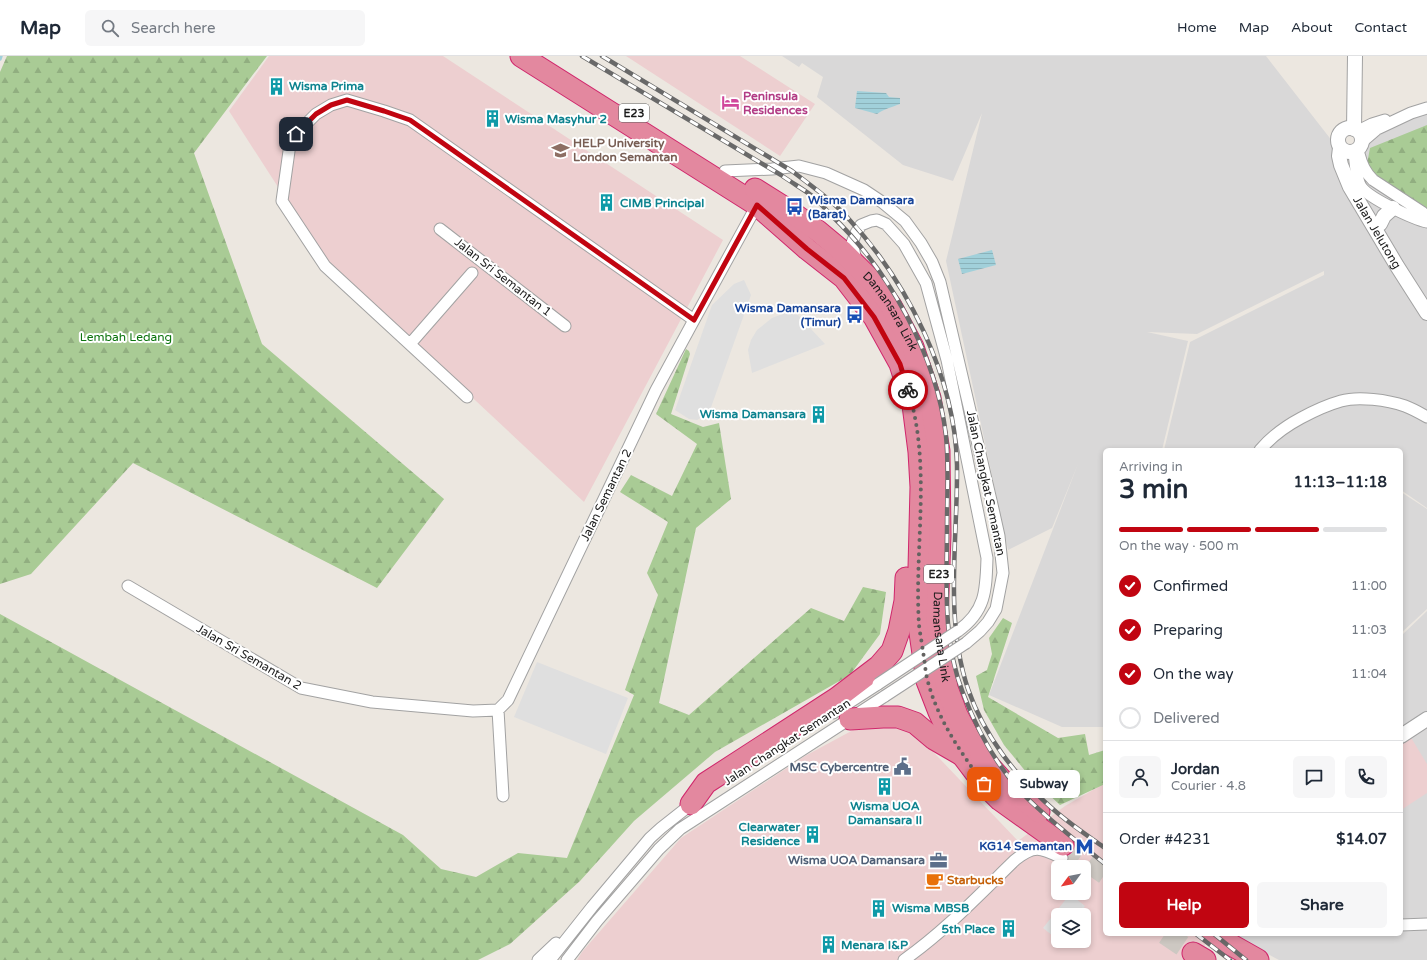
<!DOCTYPE html>
<meta charset="utf-8">
<style>
:root{--surface:#fff;--page:#f6f6f7;--text:#1f2937;--muted:#747a83;--line:#e0e1e3;--accent:#c10511}
body{margin:0;font-family:"Varela Round",sans-serif;background:var(--page);color:var(--text);height:100vh;display:flex;flex-direction:column;font-size:15px;white-space:nowrap}
*{box-sizing:border-box;margin:0}
p{font-size:13px;color:var(--muted)}
.icon{flex:none;width:22px;height:22px;fill:none;stroke:currentColor;stroke-width:2;stroke-linecap:round;stroke-linejoin:round}
.map{position:relative;flex:1;overflow:hidden}
.details{position:absolute;left:1103px;top:392px;width:300px;height:488px;display:flex;flex-direction:column;background:var(--surface);border-radius:6px;box-shadow:0 2px 6px #0003}
.details>*{flex:none}
.needle{width:26px;rotate:238deg}
.tools{position:absolute;left:1051px;top:804px;display:grid;gap:8px}
.tools a{display:grid;place-items:center;width:40px;height:40px;border-radius:6px;background:var(--surface);box-shadow:0 2px 6px #0003;font-size:20px}
.pin{position:absolute;display:grid;place-items:center;width:34px;height:34px;color:#fff;margin:-17px;border-radius:8px;box-shadow:0 2px 6px #0006}
.courier{position:absolute;display:grid;place-items:center;width:40px;height:40px;margin:-20px;border:3px solid #c10511;border-radius:50%;background:#fff;color:#222;box-shadow:0 1px 5px #0007}
.bubble{position:absolute;height:28px;border-radius:6px;background:var(--surface);box-shadow:0 2px 6px #0003;font-size:13px;font-weight:700;line-height:28px;text-align:center}
.headline em{font-style:normal;font-weight:700}
.headline div{display:flex;flex-direction:column-reverse}
.headline{display:flex;align-items:center;justify-content:space-between;height:68px;padding:0 16px}
h1{font-size:26px;font-weight:700;line-height:30px}
.bar{display:grid;grid-template-columns:repeat(4,1fr);gap:6px 4px;align-content:center;height:48px;padding:0 16px}
.bar i{height:5px;border-radius:3px;background:var(--line)}
.bar .on{background:var(--accent)}
.bar p{grid-column:span 4}
.line{display:flex;align-items:center;gap:10px;padding:0 16px;border-top:1px solid var(--line)}
.line div{flex:1}
.round{display:grid;place-items:center;flex:none;width:42px;height:42px;border-radius:6px;background:var(--page)}
ol{padding:0 16px;list-style:none}
li{display:flex;align-items:center;gap:12px;height:44px}
li p{margin-inline-start:auto}
li .icon{padding:4px;border-radius:50%;background:var(--accent);color:#fff;stroke-width:4}
li:last-child{color:var(--muted)}
li i{width:22px;height:22px;border:2px solid var(--line);border-radius:50%}
.primary-button{display:flex;gap:8px;margin-top:auto;padding:8px 16px}
.primary-button a{flex:1;height:46px;border-radius:6px;background:var(--accent);color:#fff;font-size:16px;font-weight:700;line-height:46px;text-align:center}
.primary-button a+a{background:var(--page);color:var(--text)}
header{display:flex;align-items:center;gap:24px;box-sizing:border-box;height:56px;padding:0 20px;background:var(--surface);border-bottom:1px solid var(--line)}
header strong{font-size:19px}
nav{display:flex;gap:22px;margin-inline-start:auto;font-size:14px}
.search{width:280px;height:36px;background:var(--page);display:flex;align-items:center;gap:10px;box-sizing:border-box;padding:0 14px;border-radius:6px;color:var(--muted);font-size:15px}
.map>svg:first-child{display:block}
</style>
<header>
<strong>Map</strong>
<div class="search"><svg class="icon" aria-label="search" viewBox="0 0 24 24"><circle cx="10" cy="10" r="6"/><path d="M15 15l6 6"/></svg>Search here</div>
<nav><a>Home</a><a>Map</a><a>About</a><a>Contact</a></nav>
</header>
<div class="map">
<svg width="1427" height="904" viewBox="0 0 1427 904">
<defs>
<pattern id="forest-firs" width="22" height="20" patternUnits="userSpaceOnUse"><rect width="22" height="20" fill="#a9cb95"/><path d="M5 1l3.5 6h-7zM16 11l3.5 6h-7z" fill="#91ae80"/></pattern>
<pattern id="water-rules" width="6" height="5" patternUnits="userSpaceOnUse"><rect width="6" height="5" fill="#a1d0da"/><path d="M0 2.5h6" fill="none" stroke="#8ab2ba"/></pattern>
</defs>
<rect width="100%" height="100%" fill="#ece7e0"/>
<path fill="#d9d8d8" d="M782 0H1266L1336 90 1335 104 1364 123 1363 91 1394 69 1427 53V452L1401 434V394H1164L1190 286 1324 219V215L1197 278 1147 276 1188 285 1162 394H1105V671H1062L989 639 1078 408 1052 472 1008 494 946 205 982 57 953 125 903 109 817 41 823 21 802 7 799 11Z
M1401 436 1427 453V553L1401 577Z
M1427 555V904H1279L1230 878H1401V580Z"/>
<path fill="#edcfd0" fill-rule="evenodd" d="M269 0H443L723 184 584 446 325 204 229 55Z
M626 0H740L815 48 780 100Z
M1401 665 1427 708V737L1401 754Z
M876 666 896 667 921 683 1018 785 1065 750 1105 727V878H1211L1197 904H577L582 896 681 782 805 700 855 673ZM1058 811H1084V837H1058ZM1058 859H1084V885H1058Z"/>
<path fill="url(#forest-firs)" d="M7 0H267L194 97 262 288 444 443 377 532 133 407 31 518 0 528V16Z
M1427 69V155L1376 120 1367 108 1370 92Z
M686 293 689 295 690 298 671 358 703 371 719 367 731 443 696 472 659 647 689 659 811 552 844 565 863 531 886 536 880 578 850 619 715 696 634 765 580 825 510 888 478 904H0V558L403 779 441 813 476 821 518 797 567 802 634 639 625 634 658 539 647 517 668 466 620 436 631 419 672 440 697 388 656 358Z
M1003 562 1012 567 988 641 1058 682 1085 678 1089 699 1105 694V728L1060 749 1031 722 1004 689 984 654 976 620 987 614 992 598 989 582Z"/>
<path fill="#dfdfdf" d="M744 224 751 239 709 357 697 364 689 363 675 354 712 249 734 228Z
M785 257 798 259 825 288 752 317 748 294 751 284 757 274 772 262Z
M537 606 628 642 606 698 514 661Z
M1070 838 1085 850 1079 859H1058V884L1043 872Z"/>
<path fill="url(#water-rules)" d="M857 35 886 37 889 41 900 42V48C892 51 884 53 877 58L855 52Z
M992 194 996 209 962 218 958 203Z"/>
<g fill="none" stroke-linecap="round" stroke-linejoin="round">
<path stroke="#a1d0da" stroke-width="3.5" d="M0 3 1 0"/>
<path stroke="#cdc8c2" stroke-width="21" stroke-dasharray="21 10" stroke-linecap="butt" d="M1063 789 1105 818
M1165 878 1193 897"/>
<defs>
<path id="minor" d="M1358 75 1372 68 1385 64
M1363 85 1377 73 1411 57 1427 52
M1354 96C1355 105 1356 125 1362 132 1371 143 1413 163 1427 166
M1359 98C1362 109 1365 116 1373 124L1422 156 1427 161
M725 115 772 113 799 110 826 117 864 134 882 146 905 165 921 187 932 206 940 226 993 453 999 480 1003 517 996 553 988 566 980 575 966 587
M440 173 565 270
M856 204 852 187 856 177 861 169 871 165 877 164 886 168 904 188 926 227 947 304 987 502C986 534 986 555 958 575
M410 288 472 217
M467 341 325 210 282 145 290 88 296 78 316 58 331 49 347 44 384 55 410 64 694 264
M1260 394C1271 381 1286 370 1301 362 1314 355 1327 349 1341 345 1358 340 1388 344 1405 350 1413 353 1420 357 1427 361
M128 530 301 632 372 646 473 655 498 654
M833 657 878 628
M503 740 498 654 508 644 656 334 694 264 757 149
M1401 869 1427 868
M538 904 556 887
M550 904 592 851 650 782 661 772 694 746
M567 904 597 865 659 793 680 773 885 640
M904 904C945 875 979 839 1015 804 1035 788 1041 792 1062 802"/>
<g id="tertiary">
<circle cx="1350" cy="84" r="12"/>
<path d="M1354 73 1355 0"/>
<path id="s1" d="M1340 92 1339 100 1341 109 1350 131 1397 210 1427 257"/>
<path d="M1380 168 1384 160 1393 152"/>
<path d="M1401 680 1427 663"/>
</g>
<g id="motorway">
<path d="M521 0 757 149 807 193 844 222 874 261 900 308 913 349 919 396 921 431 919 512V570L927 625 939 656 949 678 962 699 984 728 1000 744 1063 789"/>
<path id="s2" d="M755 133 790 155 818 175 842 195 873 226 891 250 913 291 930 342 939 395 940 479 937 566 947 632 957 659 967 678 985 705 1009 732 1039 756"/>
<path d="M850 663 883 661H898L915 667 934 683 960 698"/>
<path d="M691 748 706 727 837 642 879 610 892 595 899 575 905 545 906 522"/>
<path d="M1212 878 1258 904"/>
<path d="M1193 897 1205 904"/>
</g>
</defs>
<use href="#minor" stroke="#a2a2a2" stroke-width="13"/>
<use href="#tertiary" stroke="#a2a2a2" stroke-width="16"/>
<use href="#motorway" stroke="#d0276c" stroke-width="23"/>
<use href="#minor" stroke="#fff" stroke-width="11"/>
<use href="#tertiary" stroke="#fff" stroke-width="14"/>
<use href="#motorway" stroke="#e3889f" stroke-width="21"/>
<defs>
<path id="rail" d="M582 0 781 119C791 126 801 132 811 139 818 145 825 152 831 159 889 214 937 300 946 380 949 410 947 440 947 469 947 525 942 584 963 637 977 674 997 711 1025 740 1050 765 1078 786 1105 808
M602 0 792 115C810 129 831 143 847 161 907 225 955 320 957 409 958 482 944 562 968 633 984 680 1017 722 1054 754 1070 768 1088 780 1105 792
M1196 878 1230 904
M1214 878 1246 904"/>
</defs>
<use href="#rail" stroke="#696969" stroke-width="4.5"/>
<use href="#rail" stroke="#fff" stroke-width="3" stroke-dasharray="9" stroke-linecap="butt"/>
<defs>
<path id="minor-bridge" d="M878 628 958 575
M885 640 966 587"/>
</defs>
<use href="#minor-bridge" stroke="#a2a2a2" stroke-width="13" stroke-linecap="butt"/>
<use href="#minor-bridge" stroke="#fff" stroke-width="11"/>
</g>
<g fill="none" stroke-linecap="round" stroke-linejoin="round">
<path stroke="#646260" stroke-width="4" stroke-dasharray="0 7.2" d="M908 334C932 409 914 491 919 569 920 578 922 587 923 596 925 605 925 616 928 626 938 664 961 697 984 728"/>
<path stroke="#c10511" stroke-width="5" d="M296 78 316 58 331 49 347 44 384 55 410 64 694 264 757 149 807 193 844 222 874 261 900 308 908 334"/>
</g>
<defs>
<symbol id="building-bare" viewBox="-9 -9 18 18"><path d="M-4-6H4V6H1V3H-1V6H-4ZM-2.5-4.3h1.7v1.8h-1.7ZM.8-4.3h1.7v1.8H.8ZM-2.5-1h1.7V.8h-1.7ZM.8-1h1.7V.8H.8Z" fill="#0f9aa8" stroke="#fff" stroke-width="2.5" paint-order="stroke"/></symbol>
<symbol id="hotel-bare" viewBox="-9 -9 18 18"><path d="M-6-4.5h1.5V1H6V5H4.5V3h-9V5H-6ZM-4 0a1.8 1.8 0 1 1 3.6 0ZM.5 0V-2.5h3Q6-2.5 6 0Z" fill="#d1479c" stroke="#fff" stroke-width="2.5" paint-order="stroke"/></symbol>
<symbol id="university-bare" viewBox="-9 -9 18 18"><path d="M0-5L7-2L0 1L-7-2ZM-4 1L0 2.5L4 1V4Q0 6-4 4Z" fill="#8d6e63" stroke="#fff" stroke-width="2.5" paint-order="stroke"/></symbol>
<symbol id="bus-bare" viewBox="-9 -9 18 18"><path d="M-5-6H5V4H4V6H2V4H-2V6H-4V4H-5ZM-3.5-4V0h7V-4ZM-3.5 1.2v1.5H-2V1.2ZM2 1.2v1.5H3.5V1.2Z" fill="#1a4fb4" stroke="#fff" stroke-width="2.5" paint-order="stroke"/></symbol>
<symbol id="civic-bare" viewBox="-9 -9 18 18"><path d="M-.6-6.5H3V-4.5H.6V-3L4-1V1h2V6H-6V1h2V-1L-.6-3ZM-1.2 2.5V6h2.4V2.5Z" fill="#5c6f8a" stroke="#fff" stroke-width="2.5" paint-order="stroke"/></symbol>
<symbol id="metro-bare" viewBox="-9 -9 18 18"><path d="M-5.5 5V-5H-3L0 0L3-5H5.5V5H3V-.5L0 4L-3-.5V5Z" fill="#1a4fb4" stroke="#fff" stroke-width="2.5" paint-order="stroke"/></symbol>
<symbol id="office-bare" viewBox="-9 -9 18 18"><path d="M-6-3h4V-5.5h4V-3h4V5H-6ZM-1-4.5V-3h2v-1.5ZM-6 0V1H6V0Z" fill="#5c6f8a" stroke="#fff" stroke-width="2.5" paint-order="stroke"/></symbol>
<symbol id="cafe-bare" viewBox="-9 -9 18 18"><path d="M-5.5-4.5H6V0H3Q3 3.5 0 3.5H-2.5Q-5.5 3.5-5.5 0ZM3-3.2v2h1.7v-2ZM-6 4.5H4V6H-6Z" fill="#e8710a" stroke="#fff" stroke-width="2.5" paint-order="stroke"/></symbol>
</defs>
<g fill-rule="evenodd">
<use href="#building-bare" x="264" y="18" width="25" height="25"/>
<use href="#hotel-bare" x="718" y="34" width="25" height="25"/>
<use href="#building-bare" x="480" y="50" width="25" height="25"/>
<use href="#university-bare" x="548" y="82" width="25" height="25"/>
<use href="#building-bare" x="594" y="134" width="25" height="25"/>
<use href="#bus-bare" x="782" y="138" width="25" height="25"/>
<use href="#bus-bare" x="842" y="246" width="25" height="25"/>
<use href="#building-bare" x="806" y="346" width="25" height="25"/>
<use href="#civic-bare" x="890" y="698" width="25" height="25"/>
<use href="#building-bare" x="872" y="718" width="25" height="25"/>
<use href="#building-bare" x="800" y="766" width="25" height="25"/>
<use href="#metro-bare" x="1072" y="778" width="25" height="25"/>
<use href="#office-bare" x="926" y="792" width="25" height="25"/>
<use href="#cafe-bare" x="922" y="812" width="25" height="25"/>
<use href="#building-bare" x="866" y="840" width="25" height="25"/>
<use href="#building-bare" x="996" y="860" width="25" height="25"/>
<use href="#building-bare" x="816" y="876" width="25" height="25"/>
</g>
<g text-anchor="middle" dominant-baseline="central" stroke-width="4" stroke-linejoin="round" paint-order="stroke">
<g fill="#fff" stroke="#5f5f5f" stroke-width="1">
<rect x="619" y="48" width="30" height="18" rx="3"/>
<rect x="924" y="509" width="30" height="18" rx="3"/>
</g>
<g font-size="11" font-weight="bold" fill="#1b1b1b">
<text x="634" y="57">E23</text>
<text x="939" y="518">E23</text>
</g>
<g font-size="12" font-weight="bold" fill="#0d838f" stroke="#fff" text-anchor="start">
<text x="289" y="30">Wisma Prima</text>
<text x="505" y="63">Wisma Masyhur 2</text>
<text x="620" y="147">CIMB Principal</text>
<text x="806" y="358" text-anchor="end">Wisma Damansara</text>
<text x="885" y="750" text-anchor="middle">Wisma UOA<tspan x="885" dy="14">Damansara II</tspan></text>
<text x="800" y="771" text-anchor="end">Clearwater<tspan x="800" dy="14">Residence</tspan></text>
<text x="892" y="852">Wisma MBSB</text>
<text x="995" y="873" text-anchor="end">5th Place</text>
<text x="841" y="889">Menara I&amp;P</text>
</g>
<g font-size="12" font-weight="bold" fill="#b23c85" stroke="#fff" text-anchor="start">
<text x="743" y="40">Peninsula<tspan x="743" dy="14">Residences</tspan></text>
</g>
<g font-size="12" font-weight="bold" fill="#785e54" stroke="#fff" text-anchor="start">
<text x="573" y="87">HELP University<tspan x="573" dy="14">London Semantan</tspan></text>
</g>
<g font-size="12" font-weight="bold" fill="#164399" stroke="#fff" text-anchor="end">
<text x="808" y="144" text-anchor="start">Wisma Damansara<tspan x="808" dy="14">(Barat)</tspan></text>
<text x="841" y="252">Wisma Damansara<tspan x="841" dy="14">(Timur)</tspan></text>
<text x="1072" y="790">KG14 Semantan</text>
</g>
<g font-size="12" fill="#1b1b1b" stroke="#fff">
<text stroke="none"><textPath href="#s1" startOffset="94">Jalan Jelutong</textPath></text>
<text transform="translate(503 221) rotate(38)">Jalan Sri Semantan 1</text>
<text stroke="none"><textPath href="#s2" startOffset="185">Damansara Link</textPath></text>
<text transform="translate(986 427) rotate(78)">Jalan Changkat Semantan</text>
<text transform="translate(606 439) rotate(-64)">Jalan Semantan 2</text>
<text stroke="none"><textPath href="#s2" startOffset="521">Damansara Link</textPath></text>
<text transform="translate(249 601) rotate(30)">Jalan Sri Semantan 2</text>
<text transform="translate(787 686) rotate(-33)">Jalan Changkat Semantan</text>
</g>
<g font-size="12" fill="#0d740f" stroke="#fff">
<text x="126" y="281">Lembah Ledang</text>
</g>
<g font-size="12" font-weight="bold" fill="#4e5e75" stroke="#fff" text-anchor="end">
<text x="889" y="711">MSC Cybercentre</text>
<text x="925" y="804">Wisma UOA Damansara</text>
</g>
<g font-size="12" font-weight="bold" fill="#c56008" stroke="#fff" text-anchor="start">
<text x="947" y="824">Starbucks</text>
</g>
</g>
</svg>
<div class="tools">
<a><svg class="needle" viewBox="-14 -14 28 28"><path d="M0-13l5 13h-10z" fill="#e53935"/><path d="M0 13l5-13h-10z" fill="#747a83"/></svg></a>
<a><svg class="icon" aria-label="layers" viewBox="0 0 24 24"><path d="M12 4l9 5-9 5-9-5zM3 14l9 5 9-5"/></svg></a>
</div>
<div class="pin" style="left:984px;top:728px;background:#ea580c"><svg class="icon" aria-label="bag" viewBox="0 0 24 24"><path d="M5 8h14l-1 12H6zM9 8a3 3 0 0 1 6 0"/></svg></div>
<div class="pin" style="left:296px;top:78px;background:#1f2937"><svg class="icon" aria-label="home" viewBox="0 0 24 24"><path d="M3 11l9-7 9 7M6 9v11h12V9"/></svg></div>
<div class="courier" style="left:908px;top:334px"><svg class="icon" aria-label="bike" viewBox="0 0 24 24"><circle cx="6" cy="16" r="4"/><circle cx="18" cy="16" r="4"/><path d="M6 16l4-8h5l3 8M10 8l3 8H6M13 5h3"/></svg></div>
<div class="bubble" style="left:1008px;top:714px;width:72px">Subway</div>
<section class="details">
<div class="headline"><div><h1>3 min</h1><p>Arriving in</p></div><em>11:13–11:18</em></div>
<div class="bar"><i class="on"></i><i class="on"></i><i class="on"></i><i></i><p>On the way · 500 m</p></div>
<ol>
<li><svg class="icon" aria-label="check" viewBox="0 0 24 24"><path d="M5 12l5 5 9-10"/></svg>Confirmed<p>11:00</p></li>
<li><svg class="icon" aria-label="check" viewBox="0 0 24 24"><path d="M5 12l5 5 9-10"/></svg>Preparing<p>11:03</p></li>
<li><svg class="icon" aria-label="check" viewBox="0 0 24 24"><path d="M5 12l5 5 9-10"/></svg>On the way<p>11:04</p></li>
<li><i></i>Delivered</li>
</ol>
<div class="line" style="height:72px"><a class="round"><svg class="icon" aria-label="person" viewBox="0 0 24 24"><circle cx="12" cy="8" r="4"/><path d="M4 21q1-7 8-7t8 7"/></svg></a><div><b>Jordan</b><p>Courier · 4.8</p></div><a class="round"><svg class="icon" aria-label="chat" viewBox="0 0 24 24"><path d="M4 5h16v11H9l-5 4z"/></svg></a><a class="round"><svg class="icon" aria-label="phone" viewBox="0 0 24 24"><path d="M5 4h4l2 5-3 2q2 4 5 5l2-3 5 2v4C11 20 4 13 5 4z"/></svg></a></div>
<div class="line" style="height:52px"><div>Order #4231</div><b>$14.07</b></div>
<div class="primary-button"><a>Help</a><a>Share</a></div>
</section>
</div>
